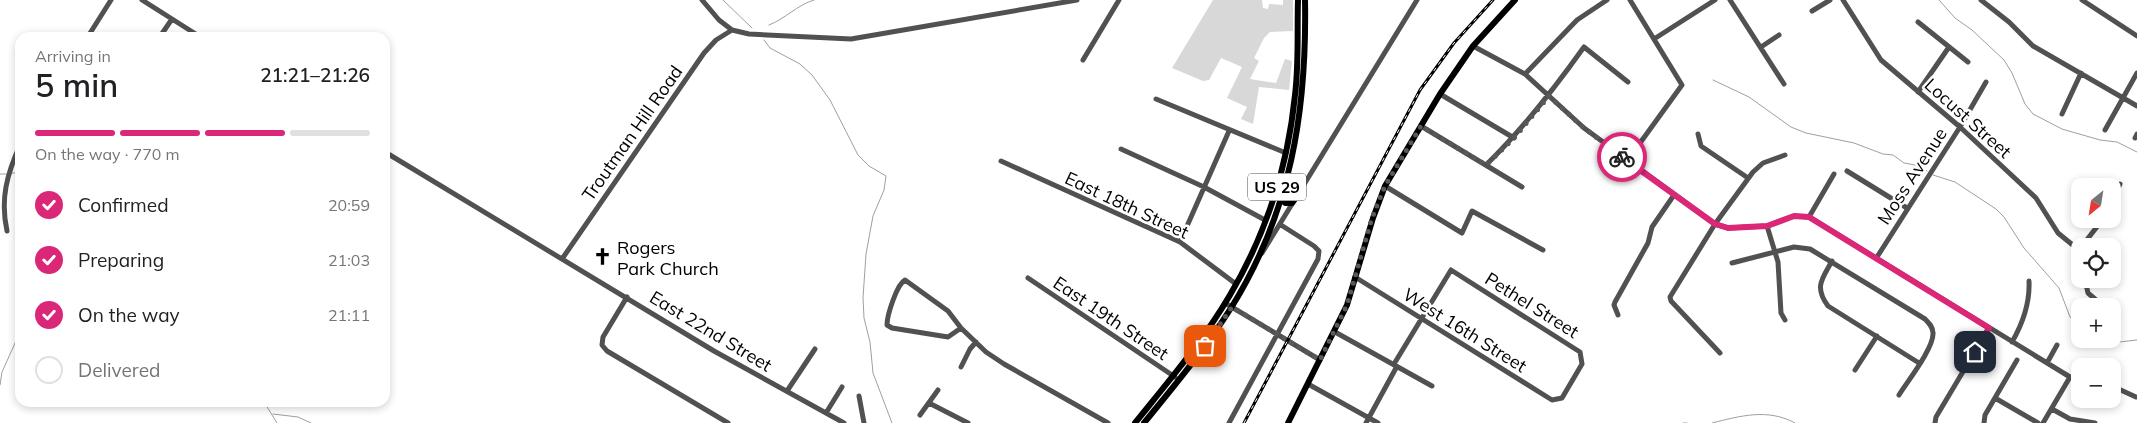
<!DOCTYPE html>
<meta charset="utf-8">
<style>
:root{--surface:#fff;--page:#f6f6f6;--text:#202124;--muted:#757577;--line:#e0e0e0;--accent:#db2777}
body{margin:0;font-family:Mulish,sans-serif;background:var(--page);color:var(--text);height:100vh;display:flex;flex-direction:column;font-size:19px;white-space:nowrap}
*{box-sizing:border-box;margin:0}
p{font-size:16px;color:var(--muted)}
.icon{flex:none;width:28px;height:28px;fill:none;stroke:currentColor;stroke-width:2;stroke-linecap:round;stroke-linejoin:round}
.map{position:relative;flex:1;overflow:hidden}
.sheet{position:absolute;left:15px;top:32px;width:375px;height:375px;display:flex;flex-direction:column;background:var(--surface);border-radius:15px;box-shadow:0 2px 8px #0003}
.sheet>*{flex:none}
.needle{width:32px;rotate:210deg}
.buttons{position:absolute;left:2071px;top:178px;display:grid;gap:10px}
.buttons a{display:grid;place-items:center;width:50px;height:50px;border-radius:10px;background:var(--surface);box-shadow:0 2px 8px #0003;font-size:25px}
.pin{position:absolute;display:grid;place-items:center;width:42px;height:42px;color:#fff;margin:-21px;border-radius:10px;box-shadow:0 2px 8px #0006}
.courier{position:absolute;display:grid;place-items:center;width:50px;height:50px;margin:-25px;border:4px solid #db2777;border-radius:50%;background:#fff;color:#222;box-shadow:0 1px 6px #0007}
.headline em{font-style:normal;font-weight:600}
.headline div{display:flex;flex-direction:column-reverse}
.headline{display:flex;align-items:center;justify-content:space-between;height:85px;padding:0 20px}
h1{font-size:32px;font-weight:600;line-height:38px}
.bar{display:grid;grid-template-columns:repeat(4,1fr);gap:8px 5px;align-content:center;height:60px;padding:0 20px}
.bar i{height:6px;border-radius:4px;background:var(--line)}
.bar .selected{background:var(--accent)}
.bar p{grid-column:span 4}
ol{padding:0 20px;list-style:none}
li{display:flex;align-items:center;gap:15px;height:55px}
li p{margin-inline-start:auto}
li .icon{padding:5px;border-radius:50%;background:var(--accent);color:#fff;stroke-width:4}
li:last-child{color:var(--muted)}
li i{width:28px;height:28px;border:2px solid var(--line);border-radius:50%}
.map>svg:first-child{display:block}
</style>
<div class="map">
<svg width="2137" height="423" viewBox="0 0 2137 423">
<rect width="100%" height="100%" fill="#fff"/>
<path fill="#d8d8d8" d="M1213 0H1262L1263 8 1268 9 1269 4 1283 5V0H1293V31L1270 32 1264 38 1254 58 1259 61 1250 79 1276 83 1285 59 1292 61 1289 90 1259 87 1253 124 1241 119 1247 107 1227 98 1242 67 1221 58 1209 80 1203 81 1172 68Z"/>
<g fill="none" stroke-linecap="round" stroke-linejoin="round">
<path stroke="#9f9f9f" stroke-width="1" d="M723 0 752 28
M1939 0 1955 18 1972 30 2004 60 2012 73 2025 104 2033 114 2062 129 2100 140 2117 142 2137 152
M769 25C785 19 797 5 814 0
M764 40 770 48 800 64 812 75 830 100 858 155 869 166 886 176 884 190 873 216 866 254 863 298 864 318 870 342 873 373 892 423
M1713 80 1749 97 1791 127 1806 133 1854 143 1883 154 1893 155 1904 163 1915 165 1927 171
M11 173H20
M0 174H7
M1933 175 1955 182 1996 209 2004 217 2024 248 2059 288 2070 317 2080 327
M2096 339 2119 342 2137 340
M0 385 2 372 20 332
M264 402 277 423
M273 414 298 417 311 423
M1683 423H1687
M1712 423C1740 416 1768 408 1795 423"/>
<path stroke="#515151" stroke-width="5" d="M142 0 202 38
M702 0 719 20 732 30 749 34 851 39 1077 0
M1730 0 1784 84
M1843 0 1881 60 1960 127 2036 198 2058 233 2080 251
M1981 0 2009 22 2033 46 2137 106
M2082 0 2137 36
M1812 11 1830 0
M1918 22 1968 62
M87 38 111 0
M159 38 172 19
M1654 39 1715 0
M1473 46 1525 74 1584 128 1715 224 1728 228 1767 226 1794 216 1809 217 2070 377 2080 378
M1761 47 1779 35
M1083 60 1119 0
M1525 74 1577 20 1607 0
M1918 92 1949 47
M1440 94 1514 138
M1156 99 1286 153
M2062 114 2081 73
M1421 126 1522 187
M2105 130 2137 73
M1698 134 1701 146 1748 178
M2135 138 2137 134
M1121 149 1204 187 1265 220
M385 152 714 351 844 423
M1001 161 1180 242 1236 284
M1627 161 1682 85 1630 0
M1486 165C1523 129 1554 89 1584 47L1628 82
M1847 171 1907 208
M1385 186 1462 233 1472 211 1543 250
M2112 202 2120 184
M1809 217 1834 174
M1767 226 1778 262 1781 313 1785 320
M7 231C0 199 7 174 20 145
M1180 242 1229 131
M2082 246 2103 219
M1262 253 1417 0
M1877 257 1960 127 1986 82
M562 259 704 53 716 40 732 30
M1832 261C1822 279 1814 287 1828 306L1919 363
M1732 263 1794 247 1810 249 1925 319C1929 323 1933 327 1933 333 1934 348 1907 382 1899 395
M1355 277 1552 400 1562 398 1582 364 1580 352 1451 270 1394 364 1396 368 1366 423
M1028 278 1175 377
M2090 279 2086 284 2088 293 2103 306
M905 280 948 311 961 328 948 337 892 328 887 325C887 315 897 284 905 280Z
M627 297 603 337 602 345 607 351 728 423
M1225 303 1320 360
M2112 314 2114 316
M1618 315 1614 305 1615 302 1648 243 1652 227 1674 195
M961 328 986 352 1004 364 1108 423
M1335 332 1432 386
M2012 342C2023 323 2030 303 2029 281
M1720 353 1671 301 1670 297 1715 224 1753 172 1763 163 1785 155
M2047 363 2057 345
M961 367 970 349 976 342
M1855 370 1877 336
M1308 384 1378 423
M2112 386 2136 397
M787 391 815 349
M859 396 864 423
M1995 398 2038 423
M929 403 968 423
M2052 409 2070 419 2095 423
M826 413 842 387
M920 415 938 390
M1229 423 1318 259 1319 251 1314 246 1281 225
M1935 423 1936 417 1989 328
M1984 423 1985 415 2017 360
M2043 423 2070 377"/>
<path stroke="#000" stroke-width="6" d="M1281 198 1285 203H1292L1295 199
M1135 423C1168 382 1203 341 1230 295 1266 234 1288 165 1295 95 1299 63 1297 32 1298 0
M1144 423C1174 386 1205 349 1231 308 1291 212 1307 111 1305 0
M1288 423 1347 305 1373 218 1385 186 1440 94 1473 46 1515 0"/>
<defs>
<path id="rail" d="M1244 423 1420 90 1454 43 1493 0"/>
</defs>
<use href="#rail" stroke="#000" stroke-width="3"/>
<use href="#rail" stroke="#fff" stroke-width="1" stroke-dasharray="4" stroke-linecap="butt"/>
</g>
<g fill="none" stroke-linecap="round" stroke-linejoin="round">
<path stroke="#595959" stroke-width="5" stroke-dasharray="0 9" d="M1205 346 1232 307 1320 360 1347 305 1372 218 1385 186 1421 126 1486 165 1514 138 1549 96 1584 128 1622 157"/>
<path stroke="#db2777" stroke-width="6" d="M1622 157 1715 224 1728 228 1767 226 1794 216 1809 217 1989 328 1975 352"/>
</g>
<defs>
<symbol id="church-bare" viewBox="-9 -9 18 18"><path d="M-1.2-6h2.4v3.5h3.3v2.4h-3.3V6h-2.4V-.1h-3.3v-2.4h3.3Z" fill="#000" stroke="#fff" stroke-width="2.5" paint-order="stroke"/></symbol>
</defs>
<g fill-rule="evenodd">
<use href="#church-bare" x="590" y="244" width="25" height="25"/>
</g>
<g text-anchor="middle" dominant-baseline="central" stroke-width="5" stroke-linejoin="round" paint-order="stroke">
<rect fill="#fff" stroke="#4c4c4c" stroke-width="1" x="1248" y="173.5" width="58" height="27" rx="4"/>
<g font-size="16" font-weight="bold" fill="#000">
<text x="1277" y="187">US 29</text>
</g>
<g font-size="18" fill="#000" stroke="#fff">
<text transform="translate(1968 118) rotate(42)">Locust Street</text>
<text transform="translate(632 133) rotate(-55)">Troutman Hill Road</text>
<text transform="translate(1912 176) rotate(-57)">Moss Avenue</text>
<text transform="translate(1127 205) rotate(25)">East 18th Street</text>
<text transform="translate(1532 305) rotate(32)">Pethel Street</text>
<text transform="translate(1111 318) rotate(34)">East 19th Street</text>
<text transform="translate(1465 330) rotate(32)">West 16th Street</text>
<text transform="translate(711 331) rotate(31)">East 22nd Street</text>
</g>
<g font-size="18" fill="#000" stroke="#fff" text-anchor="start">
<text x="617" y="247">Rogers<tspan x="617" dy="21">Park Church</tspan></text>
</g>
</g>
</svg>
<div class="buttons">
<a><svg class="needle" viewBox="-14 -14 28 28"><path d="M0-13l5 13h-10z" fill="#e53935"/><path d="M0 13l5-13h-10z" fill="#757577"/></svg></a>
<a><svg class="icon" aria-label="locate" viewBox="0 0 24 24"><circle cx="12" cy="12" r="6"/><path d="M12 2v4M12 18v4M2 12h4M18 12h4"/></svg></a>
<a>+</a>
<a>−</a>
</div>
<div class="pin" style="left:1205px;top:346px;background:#ea580c"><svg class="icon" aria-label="bag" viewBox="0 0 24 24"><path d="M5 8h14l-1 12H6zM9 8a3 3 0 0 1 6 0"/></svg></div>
<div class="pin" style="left:1975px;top:352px;background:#1f2937"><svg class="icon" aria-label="home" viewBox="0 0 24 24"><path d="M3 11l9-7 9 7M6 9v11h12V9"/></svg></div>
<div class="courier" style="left:1622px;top:157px"><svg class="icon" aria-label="bike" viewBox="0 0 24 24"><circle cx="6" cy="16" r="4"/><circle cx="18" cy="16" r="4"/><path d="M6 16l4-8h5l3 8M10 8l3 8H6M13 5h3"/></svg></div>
<section class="sheet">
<div class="headline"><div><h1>5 min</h1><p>Arriving in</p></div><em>21:21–21:26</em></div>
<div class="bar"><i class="selected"></i><i class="selected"></i><i class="selected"></i><i></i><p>On the way · 770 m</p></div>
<ol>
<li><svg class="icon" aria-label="check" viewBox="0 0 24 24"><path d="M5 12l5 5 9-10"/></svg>Confirmed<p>20:59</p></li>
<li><svg class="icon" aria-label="check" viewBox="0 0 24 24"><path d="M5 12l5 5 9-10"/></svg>Preparing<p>21:03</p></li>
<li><svg class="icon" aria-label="check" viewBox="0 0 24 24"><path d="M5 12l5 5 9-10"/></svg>On the way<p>21:11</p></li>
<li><i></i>Delivered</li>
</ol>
</section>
</div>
